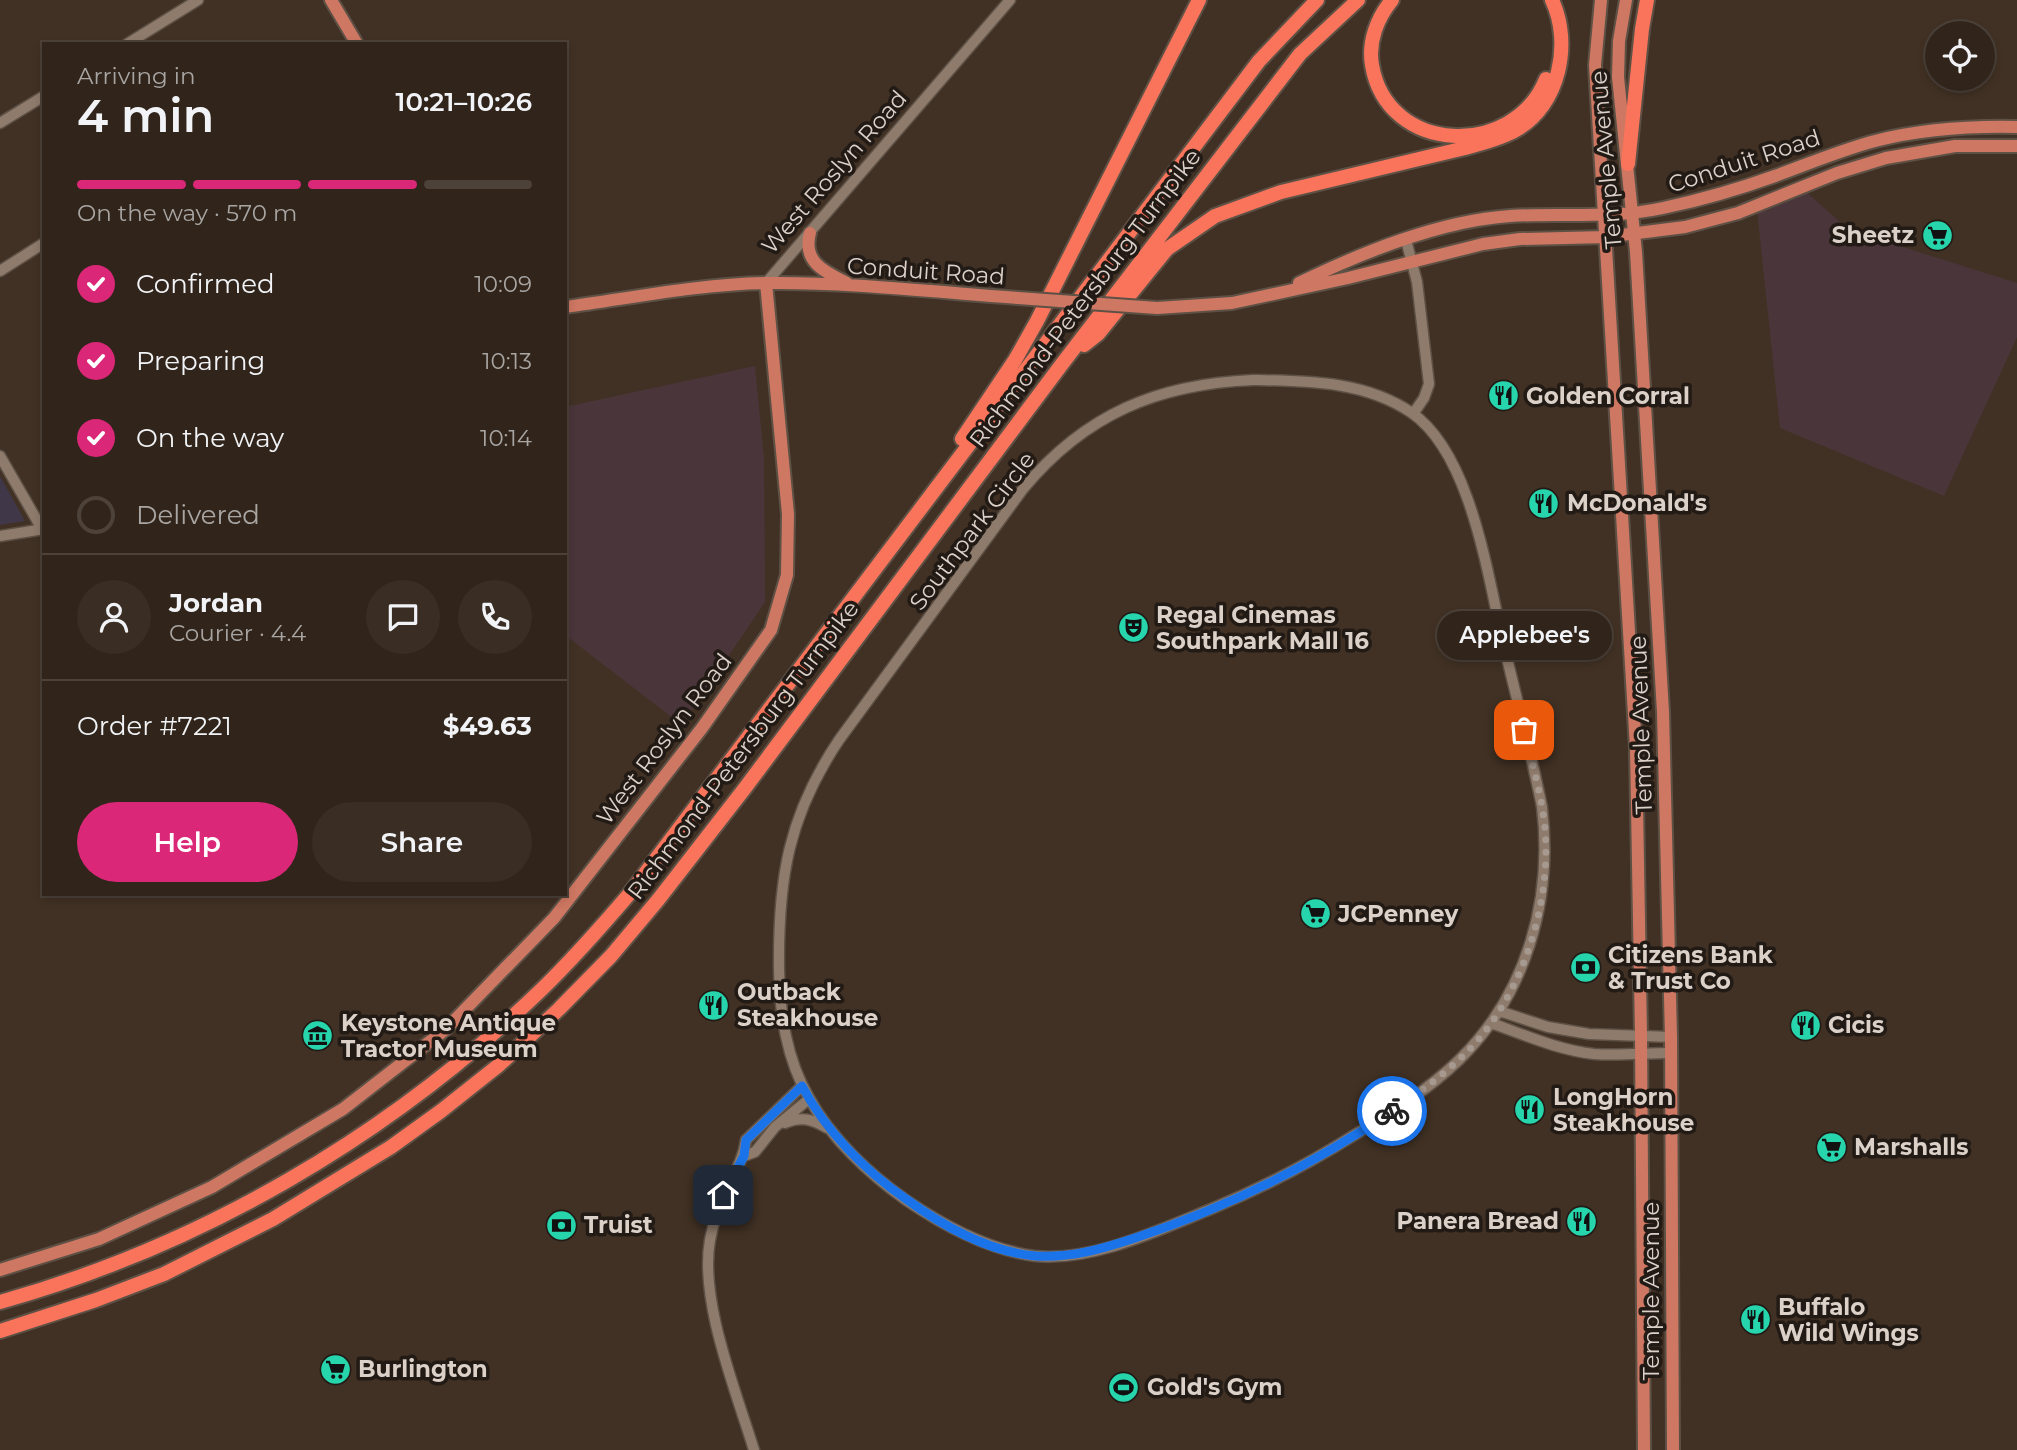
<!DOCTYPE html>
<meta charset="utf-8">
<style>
:root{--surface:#31251b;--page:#392d24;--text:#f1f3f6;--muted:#a8a5a3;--line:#4c423a;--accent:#db2777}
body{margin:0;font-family:Montserrat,sans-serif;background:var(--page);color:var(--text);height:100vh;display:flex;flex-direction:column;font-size:26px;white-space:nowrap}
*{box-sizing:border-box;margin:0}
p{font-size:23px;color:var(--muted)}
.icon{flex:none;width:38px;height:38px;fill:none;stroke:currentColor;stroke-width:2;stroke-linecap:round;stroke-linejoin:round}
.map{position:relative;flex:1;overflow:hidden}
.panel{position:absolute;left:42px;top:42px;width:525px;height:854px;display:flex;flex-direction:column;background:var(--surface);border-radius:0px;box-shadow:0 4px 10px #0003,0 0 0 2px var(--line)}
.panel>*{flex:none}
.controls{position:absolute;left:1925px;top:21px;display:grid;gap:14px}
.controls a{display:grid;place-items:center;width:70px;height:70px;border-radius:50%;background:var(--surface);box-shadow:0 4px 10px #0003,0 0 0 2px var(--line);font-size:35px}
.pin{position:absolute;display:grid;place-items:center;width:60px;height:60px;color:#fff;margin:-30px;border-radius:14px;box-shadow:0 4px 10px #0006}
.courier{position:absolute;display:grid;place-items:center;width:70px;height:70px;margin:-35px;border:5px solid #1a73e8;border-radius:50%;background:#fff;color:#222;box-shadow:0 2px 9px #0007}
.bubble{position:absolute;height:49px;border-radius:24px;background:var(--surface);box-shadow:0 4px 10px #0003,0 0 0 2px var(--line);font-size:23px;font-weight:600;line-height:49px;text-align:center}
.headline em{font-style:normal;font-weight:600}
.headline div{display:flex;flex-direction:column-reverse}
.headline{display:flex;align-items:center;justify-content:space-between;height:119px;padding:0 35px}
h1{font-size:46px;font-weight:600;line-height:52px}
.bar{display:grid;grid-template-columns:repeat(4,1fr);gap:10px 7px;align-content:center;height:84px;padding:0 35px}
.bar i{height:9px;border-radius:5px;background:var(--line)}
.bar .selected{background:var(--accent)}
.bar p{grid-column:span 4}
.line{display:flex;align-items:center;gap:18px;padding:0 35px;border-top:2px solid var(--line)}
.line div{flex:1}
.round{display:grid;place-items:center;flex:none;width:74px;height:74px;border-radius:37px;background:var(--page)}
ol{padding:0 35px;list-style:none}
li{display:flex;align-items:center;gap:21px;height:77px}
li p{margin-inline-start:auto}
li .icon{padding:7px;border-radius:50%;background:var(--accent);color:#fff;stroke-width:4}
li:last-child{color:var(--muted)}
li i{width:38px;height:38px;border:4px solid var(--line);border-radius:50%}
.button{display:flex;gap:14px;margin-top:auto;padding:14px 35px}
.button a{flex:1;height:80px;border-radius:42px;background:var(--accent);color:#fff;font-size:28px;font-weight:600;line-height:80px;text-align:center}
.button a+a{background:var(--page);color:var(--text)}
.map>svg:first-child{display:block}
</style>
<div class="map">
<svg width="2017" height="1450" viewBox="0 0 2017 1450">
<rect width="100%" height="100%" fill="#413124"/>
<path fill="#4a363a" d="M1804 190 1849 230 2017 283V337L1944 496 1780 428 1757 209Z
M755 366 764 458 765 602 682 725 565 635V407Z"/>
<path fill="#403849" d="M0 476 25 521 0 525Z"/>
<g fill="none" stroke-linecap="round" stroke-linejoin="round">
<defs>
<path id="minor" d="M127 44 198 0
M0 123 44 96
M1406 240 1417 282 1429 384 1424 398 1413 414
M0 271 44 243
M766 283 1010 0
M1253 380C1309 381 1365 381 1412 413 1472 455 1488 579 1504 646 1517 700 1531 753 1542 807 1553 899 1527 994 1459 1060 1429 1089 1391 1113 1356 1134 1310 1163 1262 1188 1211 1209 1159 1230 1092 1262 1035 1256 988 1250 944 1226 906 1200 869 1174 831 1138 809 1098 786 1058 780 1014 779 969 778 879 788 816 839 740L1023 489C1085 414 1158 384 1253 380Z
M0 456 42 529
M0 536 44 529
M1499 1011 1548 1027 1589 1034 1671 1037
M1491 1023C1525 1035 1558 1050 1594 1054 1619 1056 1645 1053 1670 1053
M785 1123C801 1116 812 1119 827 1128
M744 1156 755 1152 775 1127 809 1099
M754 1450C736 1391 699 1300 710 1240 713 1225 717 1209 724 1194 733 1174 743 1162 746 1140L802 1086"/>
<path id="major" d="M331 0 357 44
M1601 0 1595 65 1636 748 1641 1035 1644 1450
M1626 0 1619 41 1618 77 1636 252 1663 712 1671 1037 1673 1450
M810 233C802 262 825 272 847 283
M1299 283C1363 252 1439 221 1510 216 1561 213 1613 219 1663 208 1701 200 1739 189 1775 176 1808 164 1841 150 1875 141 1922 129 1969 126 2017 127
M565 307C632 298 700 284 767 283 850 282 935 292 1018 298
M1157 308 1232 303 1348 278 1483 244 1520 239 1606 237 1685 227 1738 213 1837 173 1886 158 1955 146H2017
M0 1270 99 1239 212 1187 343 1109 446 1029 554 918 702 728 771 630 787 575 788 514 766 283"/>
<path id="highway" d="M1392 0C1377 18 1368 42 1372 65 1387 155 1514 159 1546 79
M1628 164 1642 29 1647 0
M1084 345 1098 334 1167 249 1215 216 1281 192 1465 148C1482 143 1501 139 1516 130 1560 105 1572 43 1552 0
M962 439 1015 360 1037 321 1199 0
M0 1302C203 1245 389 1136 541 990 573 959 602 926 631 892L1259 61 1317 0
M0 1331 96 1300 164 1274 273 1219 391 1147 441 1111 499 1065 559 1009 611 956 658 900 745 788 1062 364 1300 54 1358 0"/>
</defs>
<use href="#minor" stroke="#5d5045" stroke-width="13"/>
<use href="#major" stroke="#5d5045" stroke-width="16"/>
<use href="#highway" stroke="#5d5045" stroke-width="18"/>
<use href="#minor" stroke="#8e7b6c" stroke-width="10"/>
<use href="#major" stroke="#ce7762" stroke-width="12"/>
<use href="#highway" stroke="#f9745b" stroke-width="14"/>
<defs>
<path id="major-bridge" d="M1018 298 1157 308"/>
</defs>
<use href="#major-bridge" stroke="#5d5045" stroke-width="16" stroke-linecap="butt"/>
<use href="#major-bridge" stroke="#ce7762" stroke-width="12"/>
</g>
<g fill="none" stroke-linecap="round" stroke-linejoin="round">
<path stroke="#a6998f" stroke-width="7" stroke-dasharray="0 12.6" d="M1392 1111C1424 1089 1457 1066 1482 1035 1526 981 1551 899 1545 829 1542 796 1532 763 1524 730"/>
<path stroke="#1a73e8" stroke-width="9" d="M723 1195 744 1156 746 1140 802 1086C826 1131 864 1170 906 1199 943 1226 989 1252 1036 1256 1071 1258 1102 1249 1135 1238 1225 1208 1313 1165 1392 1111"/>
</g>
<defs>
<symbol id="supermarket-disc" viewBox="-11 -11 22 22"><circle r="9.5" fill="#27d5ad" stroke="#221a15"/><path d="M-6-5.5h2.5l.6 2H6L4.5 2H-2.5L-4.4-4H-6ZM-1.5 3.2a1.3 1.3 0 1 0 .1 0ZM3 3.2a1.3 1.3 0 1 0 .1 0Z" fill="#111"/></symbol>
<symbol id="restaurant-disc" viewBox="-11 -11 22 22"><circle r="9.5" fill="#27d5ad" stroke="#221a15"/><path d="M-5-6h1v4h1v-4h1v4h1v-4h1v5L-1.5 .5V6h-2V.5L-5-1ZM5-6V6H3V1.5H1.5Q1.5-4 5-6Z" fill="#111"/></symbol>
<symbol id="theatre-disc" viewBox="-11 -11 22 22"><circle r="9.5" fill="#27d5ad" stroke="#221a15"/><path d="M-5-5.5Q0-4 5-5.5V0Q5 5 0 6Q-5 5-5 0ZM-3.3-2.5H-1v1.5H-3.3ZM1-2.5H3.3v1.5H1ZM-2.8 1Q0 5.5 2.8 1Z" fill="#111"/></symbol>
<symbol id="bank-disc" viewBox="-11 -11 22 22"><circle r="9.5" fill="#27d5ad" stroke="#221a15"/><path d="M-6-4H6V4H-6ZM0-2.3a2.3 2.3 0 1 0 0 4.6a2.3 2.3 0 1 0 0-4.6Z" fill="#111"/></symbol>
<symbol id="museum-disc" viewBox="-11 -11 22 22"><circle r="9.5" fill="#27d5ad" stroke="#221a15"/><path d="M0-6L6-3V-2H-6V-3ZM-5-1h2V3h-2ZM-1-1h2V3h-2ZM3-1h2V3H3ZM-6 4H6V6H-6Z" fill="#111"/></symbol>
<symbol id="stadium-disc" viewBox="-11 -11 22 22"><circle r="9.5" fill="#27d5ad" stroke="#221a15"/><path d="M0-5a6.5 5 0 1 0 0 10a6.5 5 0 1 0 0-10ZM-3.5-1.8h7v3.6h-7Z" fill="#111"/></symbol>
</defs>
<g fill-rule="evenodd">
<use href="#supermarket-disc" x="1920" y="218" width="35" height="35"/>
<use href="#restaurant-disc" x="1486" y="378" width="35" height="35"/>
<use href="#restaurant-disc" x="1526" y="486" width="35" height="35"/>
<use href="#theatre-disc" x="1116" y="610" width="35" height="35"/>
<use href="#supermarket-disc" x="1298" y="896" width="35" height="35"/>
<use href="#bank-disc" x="1568" y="950" width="35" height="35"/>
<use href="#restaurant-disc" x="696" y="988" width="35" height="35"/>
<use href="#restaurant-disc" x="1788" y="1008" width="35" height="35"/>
<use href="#museum-disc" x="300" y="1018" width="35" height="35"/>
<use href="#restaurant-disc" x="1512" y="1092" width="35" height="35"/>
<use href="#supermarket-disc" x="1814" y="1130" width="35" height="35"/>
<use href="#restaurant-disc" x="1564" y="1204" width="35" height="35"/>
<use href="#bank-disc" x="544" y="1208" width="35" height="35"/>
<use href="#restaurant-disc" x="1738" y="1302" width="35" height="35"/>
<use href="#supermarket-disc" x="318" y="1352" width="35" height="35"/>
<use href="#stadium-disc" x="1106" y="1370" width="35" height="35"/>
</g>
<g text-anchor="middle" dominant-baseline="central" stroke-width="7" stroke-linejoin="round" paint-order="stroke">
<g font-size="23" fill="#dcd1c9" stroke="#221a15">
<text transform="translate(1606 160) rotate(-95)">Temple Avenue</text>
<text transform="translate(1744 161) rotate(-18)">Conduit Road</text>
<text transform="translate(834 172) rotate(-49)">West Roslyn Road</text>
<text transform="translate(926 271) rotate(4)">Conduit Road</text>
<text transform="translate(1085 298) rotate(-53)">Richmond-Petersburg Turnpike</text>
<text transform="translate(972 531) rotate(-53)">Southpark Circle</text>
<text transform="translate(1641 725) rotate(-92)">Temple Avenue</text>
<text transform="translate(664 739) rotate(-53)">West Roslyn Road</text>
<text transform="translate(743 750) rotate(-53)">Richmond-Petersburg Turnpike</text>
<text transform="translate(1651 1291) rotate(-90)">Temple Avenue</text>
</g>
<g font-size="23" font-weight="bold" fill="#dcd1c9" stroke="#221a15" text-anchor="start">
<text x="1914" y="235" text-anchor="end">Sheetz</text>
<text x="1526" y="396">Golden Corral</text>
<text x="1567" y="503">McDonald's</text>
<text x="1156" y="615">Regal Cinemas<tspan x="1156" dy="26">Southpark Mall 16</tspan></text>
<text x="1338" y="914">JCPenney</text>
<text x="1608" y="955">Citizens Bank<tspan x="1608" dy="26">&amp; Trust Co</tspan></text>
<text x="737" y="992">Outback<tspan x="737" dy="26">Steakhouse</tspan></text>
<text x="341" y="1023">Keystone Antique<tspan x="341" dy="26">Tractor Museum</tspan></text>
<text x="1828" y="1025">Cicis</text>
<text x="1553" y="1097">LongHorn<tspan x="1553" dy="26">Steakhouse</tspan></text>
<text x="1854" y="1147">Marshalls</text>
<text x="1559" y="1221" text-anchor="end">Panera Bread</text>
<text x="584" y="1225">Truist</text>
<text x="1778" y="1307">Buffalo<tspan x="1778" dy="26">Wild Wings</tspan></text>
<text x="358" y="1369">Burlington</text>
<text x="1147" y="1387">Gold's Gym</text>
</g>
</g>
</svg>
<div class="controls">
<a><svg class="icon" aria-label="locate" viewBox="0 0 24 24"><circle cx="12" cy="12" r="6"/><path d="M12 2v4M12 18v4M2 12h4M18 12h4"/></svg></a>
</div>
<div class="pin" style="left:1524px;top:730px;background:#ea580c"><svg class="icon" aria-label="bag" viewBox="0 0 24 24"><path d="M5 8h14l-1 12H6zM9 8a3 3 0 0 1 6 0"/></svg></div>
<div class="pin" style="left:723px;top:1195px;background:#1f2937"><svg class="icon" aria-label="home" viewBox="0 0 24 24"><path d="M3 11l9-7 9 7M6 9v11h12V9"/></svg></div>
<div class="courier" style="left:1392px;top:1111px"><svg class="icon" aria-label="bike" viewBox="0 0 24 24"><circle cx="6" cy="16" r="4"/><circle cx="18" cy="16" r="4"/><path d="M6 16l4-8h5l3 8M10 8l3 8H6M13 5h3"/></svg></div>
<div class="bubble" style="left:1437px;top:611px;width:175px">Applebee's</div>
<section class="panel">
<div class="headline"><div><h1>4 min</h1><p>Arriving in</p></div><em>10:21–10:26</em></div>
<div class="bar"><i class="selected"></i><i class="selected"></i><i class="selected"></i><i></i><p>On the way · 570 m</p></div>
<ol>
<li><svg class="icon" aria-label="check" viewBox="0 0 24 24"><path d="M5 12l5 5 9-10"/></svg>Confirmed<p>10:09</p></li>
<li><svg class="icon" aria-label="check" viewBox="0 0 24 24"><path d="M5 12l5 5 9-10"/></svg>Preparing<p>10:13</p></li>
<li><svg class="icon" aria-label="check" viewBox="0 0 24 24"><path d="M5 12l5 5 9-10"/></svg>On the way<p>10:14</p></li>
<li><i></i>Delivered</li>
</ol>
<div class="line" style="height:126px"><a class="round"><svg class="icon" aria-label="person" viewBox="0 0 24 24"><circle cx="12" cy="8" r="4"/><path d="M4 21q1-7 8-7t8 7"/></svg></a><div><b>Jordan</b><p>Courier · 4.4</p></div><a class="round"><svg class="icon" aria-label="chat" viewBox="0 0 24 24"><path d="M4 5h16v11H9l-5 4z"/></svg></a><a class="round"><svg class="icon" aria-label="phone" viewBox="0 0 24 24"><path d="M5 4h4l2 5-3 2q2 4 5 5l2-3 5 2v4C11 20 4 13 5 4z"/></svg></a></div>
<div class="line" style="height:91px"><div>Order #7221</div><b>$49.63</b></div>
<div class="button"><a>Help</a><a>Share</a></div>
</section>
</div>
